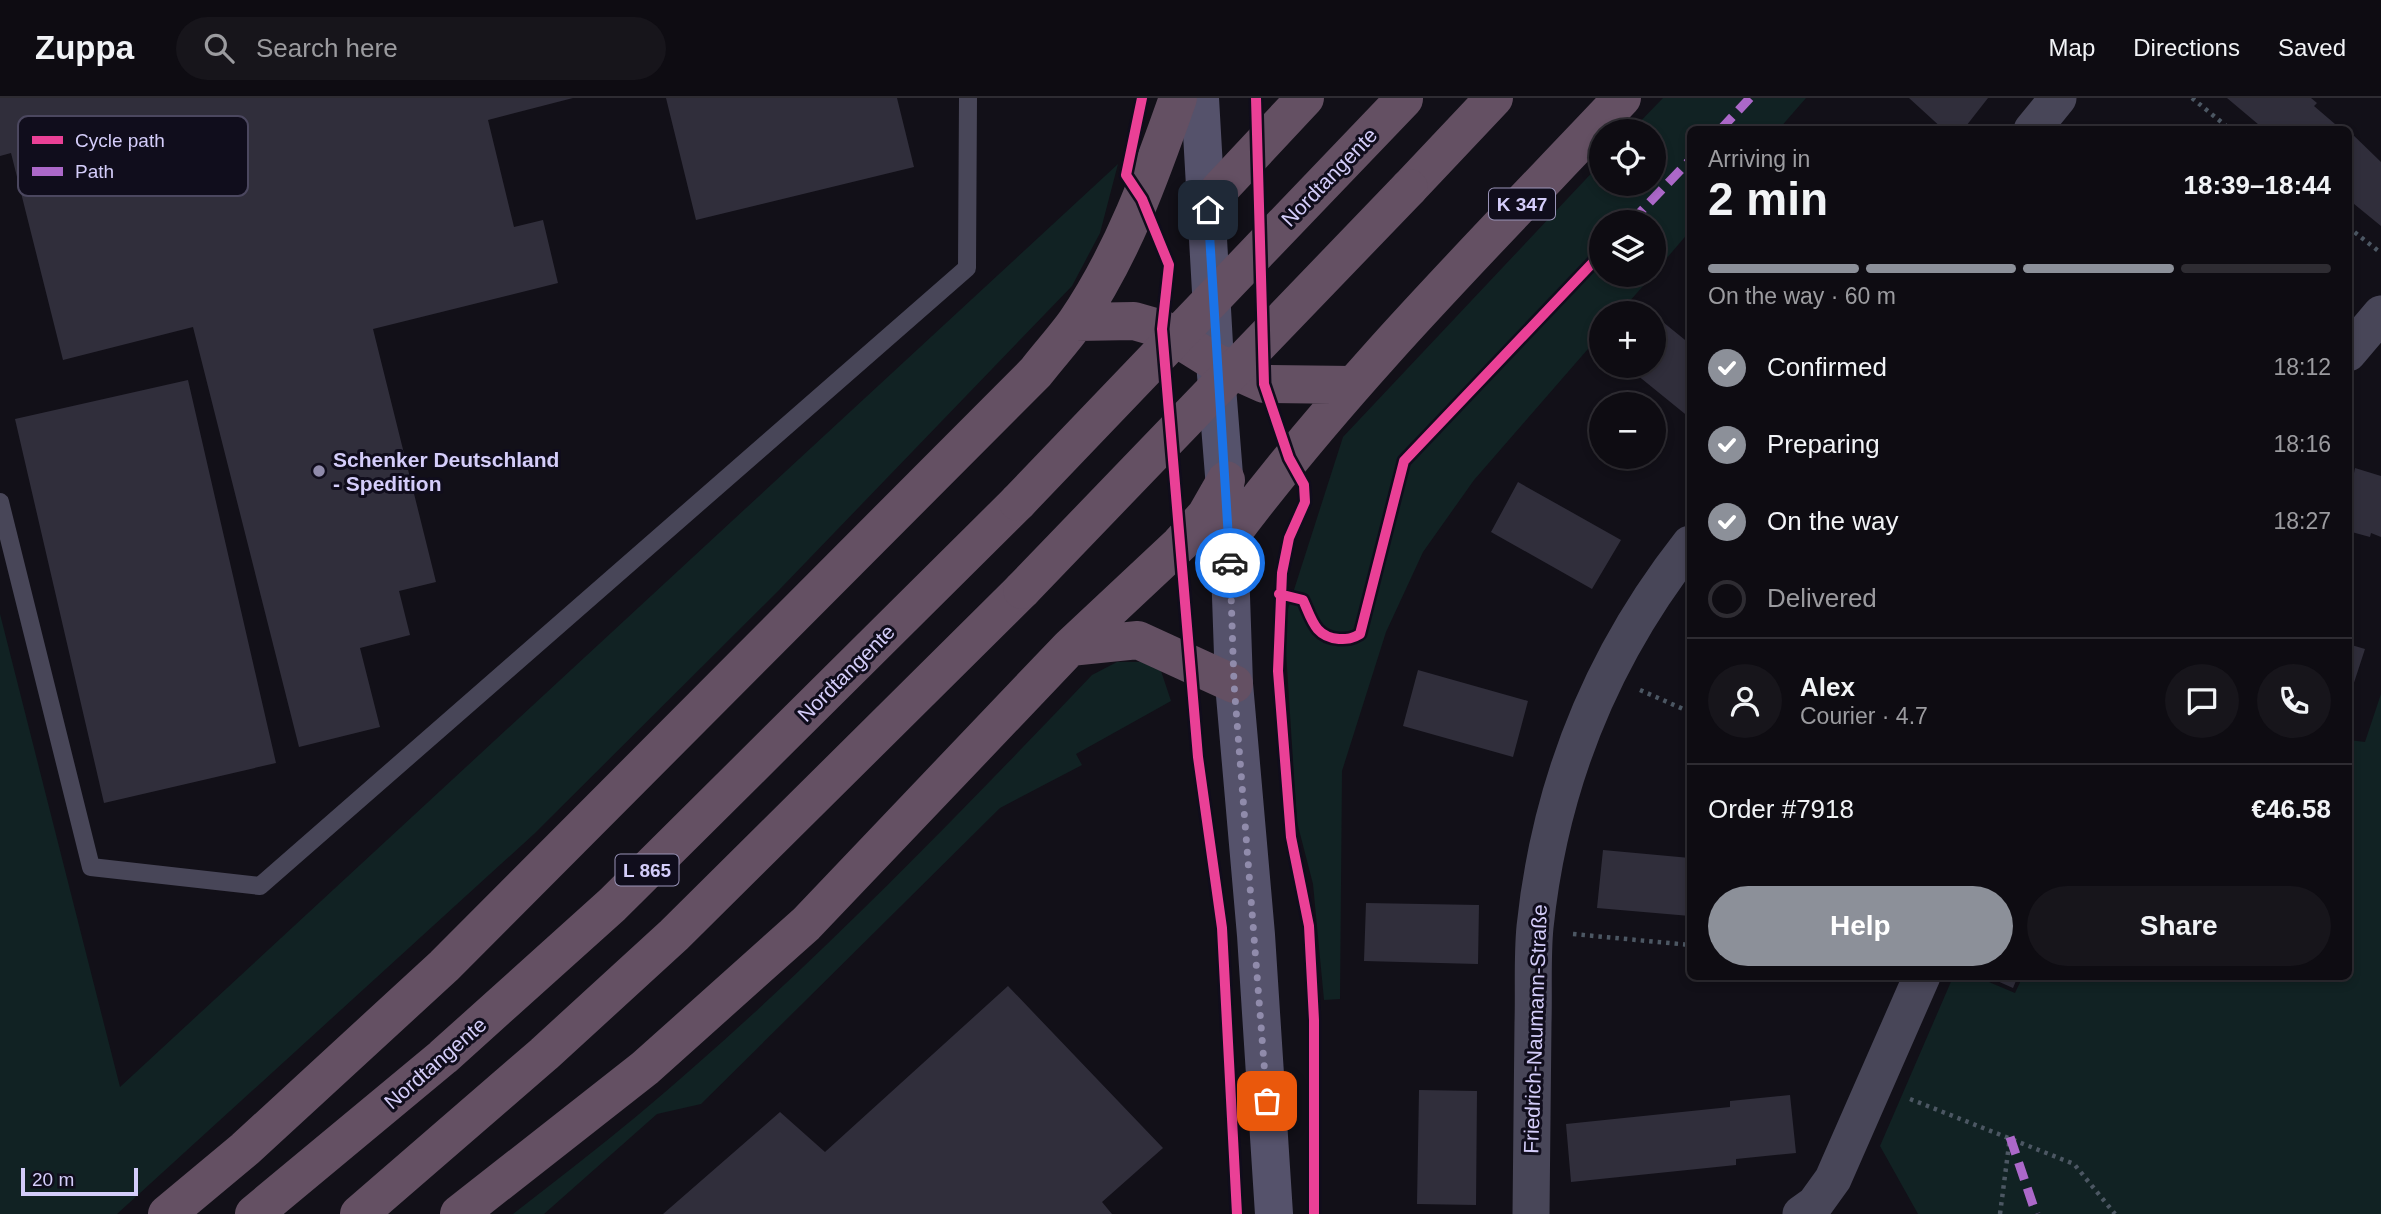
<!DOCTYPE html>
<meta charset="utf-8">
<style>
:root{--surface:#0e0c12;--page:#17151b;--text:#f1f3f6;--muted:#9b9b9f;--line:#2e2c32;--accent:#8c9099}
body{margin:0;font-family:Arial,sans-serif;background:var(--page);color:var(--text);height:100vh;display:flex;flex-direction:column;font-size:26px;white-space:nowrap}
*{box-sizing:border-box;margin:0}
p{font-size:23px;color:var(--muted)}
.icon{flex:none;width:38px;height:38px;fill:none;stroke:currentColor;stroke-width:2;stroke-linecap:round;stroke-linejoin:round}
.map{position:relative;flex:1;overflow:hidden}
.side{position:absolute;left:1687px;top:28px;width:665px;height:854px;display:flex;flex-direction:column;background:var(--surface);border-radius:10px;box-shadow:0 4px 10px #0003,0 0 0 2px var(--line)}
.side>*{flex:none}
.fabs{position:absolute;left:1589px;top:21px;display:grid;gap:14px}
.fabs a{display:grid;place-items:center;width:77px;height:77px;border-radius:50%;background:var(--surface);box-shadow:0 4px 10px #0003,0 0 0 2px var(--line);font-size:35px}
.scale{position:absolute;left:21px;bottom:18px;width:117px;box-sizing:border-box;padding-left:7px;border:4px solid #d4cdfa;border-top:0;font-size:19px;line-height:24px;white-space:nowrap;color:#d4cdfa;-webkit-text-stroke:5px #100d1c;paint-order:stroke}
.pin{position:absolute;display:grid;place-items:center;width:60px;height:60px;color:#fff;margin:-30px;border-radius:14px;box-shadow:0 4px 10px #0006}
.courier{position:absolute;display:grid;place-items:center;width:70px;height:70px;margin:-35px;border:5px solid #1a73e8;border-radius:50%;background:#fff;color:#222;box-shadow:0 2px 9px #0007}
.head em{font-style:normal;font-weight:700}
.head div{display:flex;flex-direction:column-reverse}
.head{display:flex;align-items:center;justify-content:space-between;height:119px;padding:0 21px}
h1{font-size:46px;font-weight:700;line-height:52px}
.bar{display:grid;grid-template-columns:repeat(4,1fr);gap:10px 7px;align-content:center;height:84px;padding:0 21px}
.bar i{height:9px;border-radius:5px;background:var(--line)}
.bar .current{background:var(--accent)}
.bar p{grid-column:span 4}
.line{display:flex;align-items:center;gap:18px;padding:0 21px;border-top:2px solid var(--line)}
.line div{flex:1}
.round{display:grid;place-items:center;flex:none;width:74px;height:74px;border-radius:37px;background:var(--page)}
ol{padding:0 21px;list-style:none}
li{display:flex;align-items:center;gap:21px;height:77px}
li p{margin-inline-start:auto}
li .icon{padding:7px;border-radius:50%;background:var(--accent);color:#fff;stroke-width:4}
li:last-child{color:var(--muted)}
li i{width:38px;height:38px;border:4px solid var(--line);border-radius:50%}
.primary-button{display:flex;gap:14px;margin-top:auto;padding:14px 21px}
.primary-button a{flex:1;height:80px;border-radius:42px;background:var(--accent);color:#fff;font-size:28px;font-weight:700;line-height:80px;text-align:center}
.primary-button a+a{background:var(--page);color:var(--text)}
header{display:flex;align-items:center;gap:42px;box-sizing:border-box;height:98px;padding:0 35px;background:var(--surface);border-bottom:2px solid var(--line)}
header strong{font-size:33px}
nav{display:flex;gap:38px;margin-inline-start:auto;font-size:24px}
.search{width:490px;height:63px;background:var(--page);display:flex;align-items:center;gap:18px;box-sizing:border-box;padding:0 24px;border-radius:38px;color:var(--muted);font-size:26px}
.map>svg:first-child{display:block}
</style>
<header>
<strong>Zuppa</strong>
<div class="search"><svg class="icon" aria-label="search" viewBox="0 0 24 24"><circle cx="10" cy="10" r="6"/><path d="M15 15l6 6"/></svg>Search here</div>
<nav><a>Map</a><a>Directions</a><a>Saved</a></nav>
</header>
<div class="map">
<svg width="2381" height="1116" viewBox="0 0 2381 1116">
<rect width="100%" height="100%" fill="#121018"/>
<path fill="#112223" d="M1663 0H1806L1779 31 1690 32V133L1654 175V124H1601V177H1653L1619 215H1601V236L1474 382 1423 454 1386 534 1342 673 1340 901 1324 902 1313 786 1297 724 1284 523 1343 339 1601 65V86H1654V33H1631Z
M1118 66 1100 135 1072 188 780 491 534 736 117 1116H0V516L120 989Z
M1117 564H1142L1161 573 1171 603 1076 656 1082 667 1000 710 701 1006 657 1016 544 1116H513C555 1083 597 1051 638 1017 800 881 947 729 1092 577Z
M2381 596V1116H1918L1880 1048 1953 879H1977L2015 895 2023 878H2348L2349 642 2365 644Z"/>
<path fill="#302e3b" d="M0 0H573L488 22 514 129 543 122 558 185 373 231 436 484 399 493 410 537 360 550 380 629 299 649 193 229 63 262 11 55 0 58Z
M666 0H897L914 69 696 122Z
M1909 0H1988L1963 32H1944Z
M2227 0H2311L2317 5 2314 8 2342 32H2265Z
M2348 32 2381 64V128L2348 101Z
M1658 220 1690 246V320L1626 268H1654V225Z
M188 282 276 665 104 705 15 321Z
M2355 370 2381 378V439L2371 435 2370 439 2348 433V374L2354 375Z
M1518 384 1621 442 1592 491 1491 434Z
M2348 546 2365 551 2349 600H2348Z
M1418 572 1528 603 1513 659 1403 628Z
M1603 752 1690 760V818L1597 810Z
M1366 805 1479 807 1478 866 1364 863Z
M1986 878H2018L2013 890Z
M1008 888 1163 1050 1102 1104 1112 1116H663L780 1014 825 1054Z
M1419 992 1477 993 1476 1107 1417 1106Z
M1790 997 1796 1055 1736 1061V1067L1571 1084 1566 1026 1730 1009V1003Z"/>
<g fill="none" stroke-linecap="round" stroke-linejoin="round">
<path stroke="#4c5763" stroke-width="4.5" stroke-dasharray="3.5 5" stroke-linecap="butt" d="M2192 0 2231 32
M2348 129 2381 155
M1640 592 1690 614
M1573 836 1690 847
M1910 1001 2074 1066 2115 1116
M2000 1116 2010 1039"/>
<path stroke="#484658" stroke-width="18" d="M0 404 91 769 260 788 967 170 968 0"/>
<path stroke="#484658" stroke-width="37" d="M2032 32 2058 0
M2348 255 2381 216
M1531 1116C1532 1052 1532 988 1533 925 1534 893 1532 860 1535 829 1550 686 1601 559 1690 446
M1801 1116 1815 1106 1833 1081 1922 878"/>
<path stroke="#55526b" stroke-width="38" d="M1200 0 1215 264 1229 440 1234 586 1256 837 1274 1116"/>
<path stroke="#645063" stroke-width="38" d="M1409 90 1494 0
M1208 112 1219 92 1305 0
M1076 224 1134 223 1162 231 1215 264 1264 286 1353 287
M1229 440C1347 282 1487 143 1622 0
M1070 549 1138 542 1234 586
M167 1116 245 1051 444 868 1036 274C1049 257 1064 241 1076 224 1123 155 1151 77 1178 0
M254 1116 443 959 612 807 1018 404
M359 1116 544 956 674 837 1022 492
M459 1116 645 970 806 826 1070 549 1180 446 1206 417 1226 382"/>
<path stroke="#645063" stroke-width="38" d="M1018 404 1404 1
M1022 492 1409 90"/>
<path stroke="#ac68c9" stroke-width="9" stroke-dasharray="18 9" stroke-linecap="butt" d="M1720 32 1750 0
M1631 124 1690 62
M2010 1039 2036 1116"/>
<defs>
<path id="cycleway" d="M1142 0 1126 77 1142 101 1169 167 1162 231 1198 659 1222 830 1237 1116
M1256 0 1264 286 1289 360 1304 387 1305 404 1289 440 1282 475 1278 573 1291 739 1309 828 1314 922V1116
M1279 496 1303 502C1312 522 1315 539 1339 541 1348 541 1352 541 1360 536L1404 363 1601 156"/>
</defs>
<use href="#cycleway" stroke="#100d1c" stroke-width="15"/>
<use href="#cycleway" stroke="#ea4096" stroke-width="10"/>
</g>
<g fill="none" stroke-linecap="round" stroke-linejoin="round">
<path stroke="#908bab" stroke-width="7" stroke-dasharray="0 12.6" d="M1230 465 1234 586 1267 1003"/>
<path stroke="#1a73e8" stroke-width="9" d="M1208 112 1230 465"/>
</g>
<circle fill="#908bab" stroke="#100d1c" stroke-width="2.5" cx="319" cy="373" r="7"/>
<g text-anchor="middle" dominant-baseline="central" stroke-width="6" stroke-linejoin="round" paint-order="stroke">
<g fill="#100d1c" stroke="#9993b7" stroke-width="2">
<rect x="1489" y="90.5" width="66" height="31" rx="5"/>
<rect x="615.5" y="756.5" width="63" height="31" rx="5"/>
</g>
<g font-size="19" font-weight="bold" fill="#d4cdfa">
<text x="1522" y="106">K 347</text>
<text x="647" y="772">L 865</text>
</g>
<g font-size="21" fill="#d4cdfa" stroke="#100d1c">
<text transform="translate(1329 79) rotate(-46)">Nordtangente</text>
<text transform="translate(846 575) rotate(-45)">Nordtangente</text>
<text transform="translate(1535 931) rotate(-88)">Friedrich-Naumann-Straße</text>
<text transform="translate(435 965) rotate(-41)">Nordtangente</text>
</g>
<g font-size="21" font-weight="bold" fill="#d4cdfa" stroke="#100d1c" text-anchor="start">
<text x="333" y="361">Schenker Deutschland<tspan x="333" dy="24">- Spedition</tspan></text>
</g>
</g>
<rect x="18" y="18" width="230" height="80" rx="10" fill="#100d1c" stroke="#4b475f" stroke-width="2"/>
<rect x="32" y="38" width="31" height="8" fill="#ea4096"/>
<rect x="32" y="69" width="31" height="9" fill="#ac68c9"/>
<g font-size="19" fill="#d4cdfa">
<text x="75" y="49">Cycle path</text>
<text x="75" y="80">Path</text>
</g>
</svg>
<div class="fabs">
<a><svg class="icon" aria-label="locate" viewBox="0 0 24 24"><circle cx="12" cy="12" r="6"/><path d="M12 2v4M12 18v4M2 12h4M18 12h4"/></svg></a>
<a><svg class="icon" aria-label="layers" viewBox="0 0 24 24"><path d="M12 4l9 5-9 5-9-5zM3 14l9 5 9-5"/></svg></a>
<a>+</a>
<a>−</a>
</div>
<div class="scale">20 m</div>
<div class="pin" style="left:1267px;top:1003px;background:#ea580c"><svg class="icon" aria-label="bag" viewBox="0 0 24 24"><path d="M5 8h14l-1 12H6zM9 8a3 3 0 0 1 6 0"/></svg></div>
<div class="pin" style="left:1208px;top:112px;background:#1f2937"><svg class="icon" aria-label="home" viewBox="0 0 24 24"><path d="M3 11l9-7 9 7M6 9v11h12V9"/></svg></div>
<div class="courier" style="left:1230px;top:465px"><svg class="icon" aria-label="car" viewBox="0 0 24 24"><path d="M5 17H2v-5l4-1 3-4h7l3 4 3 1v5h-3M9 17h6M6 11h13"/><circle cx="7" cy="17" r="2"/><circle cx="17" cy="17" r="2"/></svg></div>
<section class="side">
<div class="head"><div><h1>2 min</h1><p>Arriving in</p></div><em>18:39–18:44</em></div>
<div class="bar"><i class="current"></i><i class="current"></i><i class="current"></i><i></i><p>On the way · 60 m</p></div>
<ol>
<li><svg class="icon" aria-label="check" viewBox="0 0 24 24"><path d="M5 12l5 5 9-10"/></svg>Confirmed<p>18:12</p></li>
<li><svg class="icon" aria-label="check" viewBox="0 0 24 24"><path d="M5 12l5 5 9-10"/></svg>Preparing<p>18:16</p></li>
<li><svg class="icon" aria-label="check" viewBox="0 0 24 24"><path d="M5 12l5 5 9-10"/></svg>On the way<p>18:27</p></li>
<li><i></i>Delivered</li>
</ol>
<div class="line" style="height:126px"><a class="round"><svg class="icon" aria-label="person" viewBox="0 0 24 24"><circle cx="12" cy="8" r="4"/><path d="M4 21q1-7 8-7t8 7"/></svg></a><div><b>Alex</b><p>Courier · 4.7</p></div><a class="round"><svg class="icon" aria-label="chat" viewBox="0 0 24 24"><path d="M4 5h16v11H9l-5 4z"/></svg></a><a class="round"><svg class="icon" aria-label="phone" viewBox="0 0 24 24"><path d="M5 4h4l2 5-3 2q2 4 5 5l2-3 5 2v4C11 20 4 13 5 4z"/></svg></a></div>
<div class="line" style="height:91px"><div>Order #7918</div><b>€46.58</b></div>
<div class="primary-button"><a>Help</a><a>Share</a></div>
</section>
</div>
